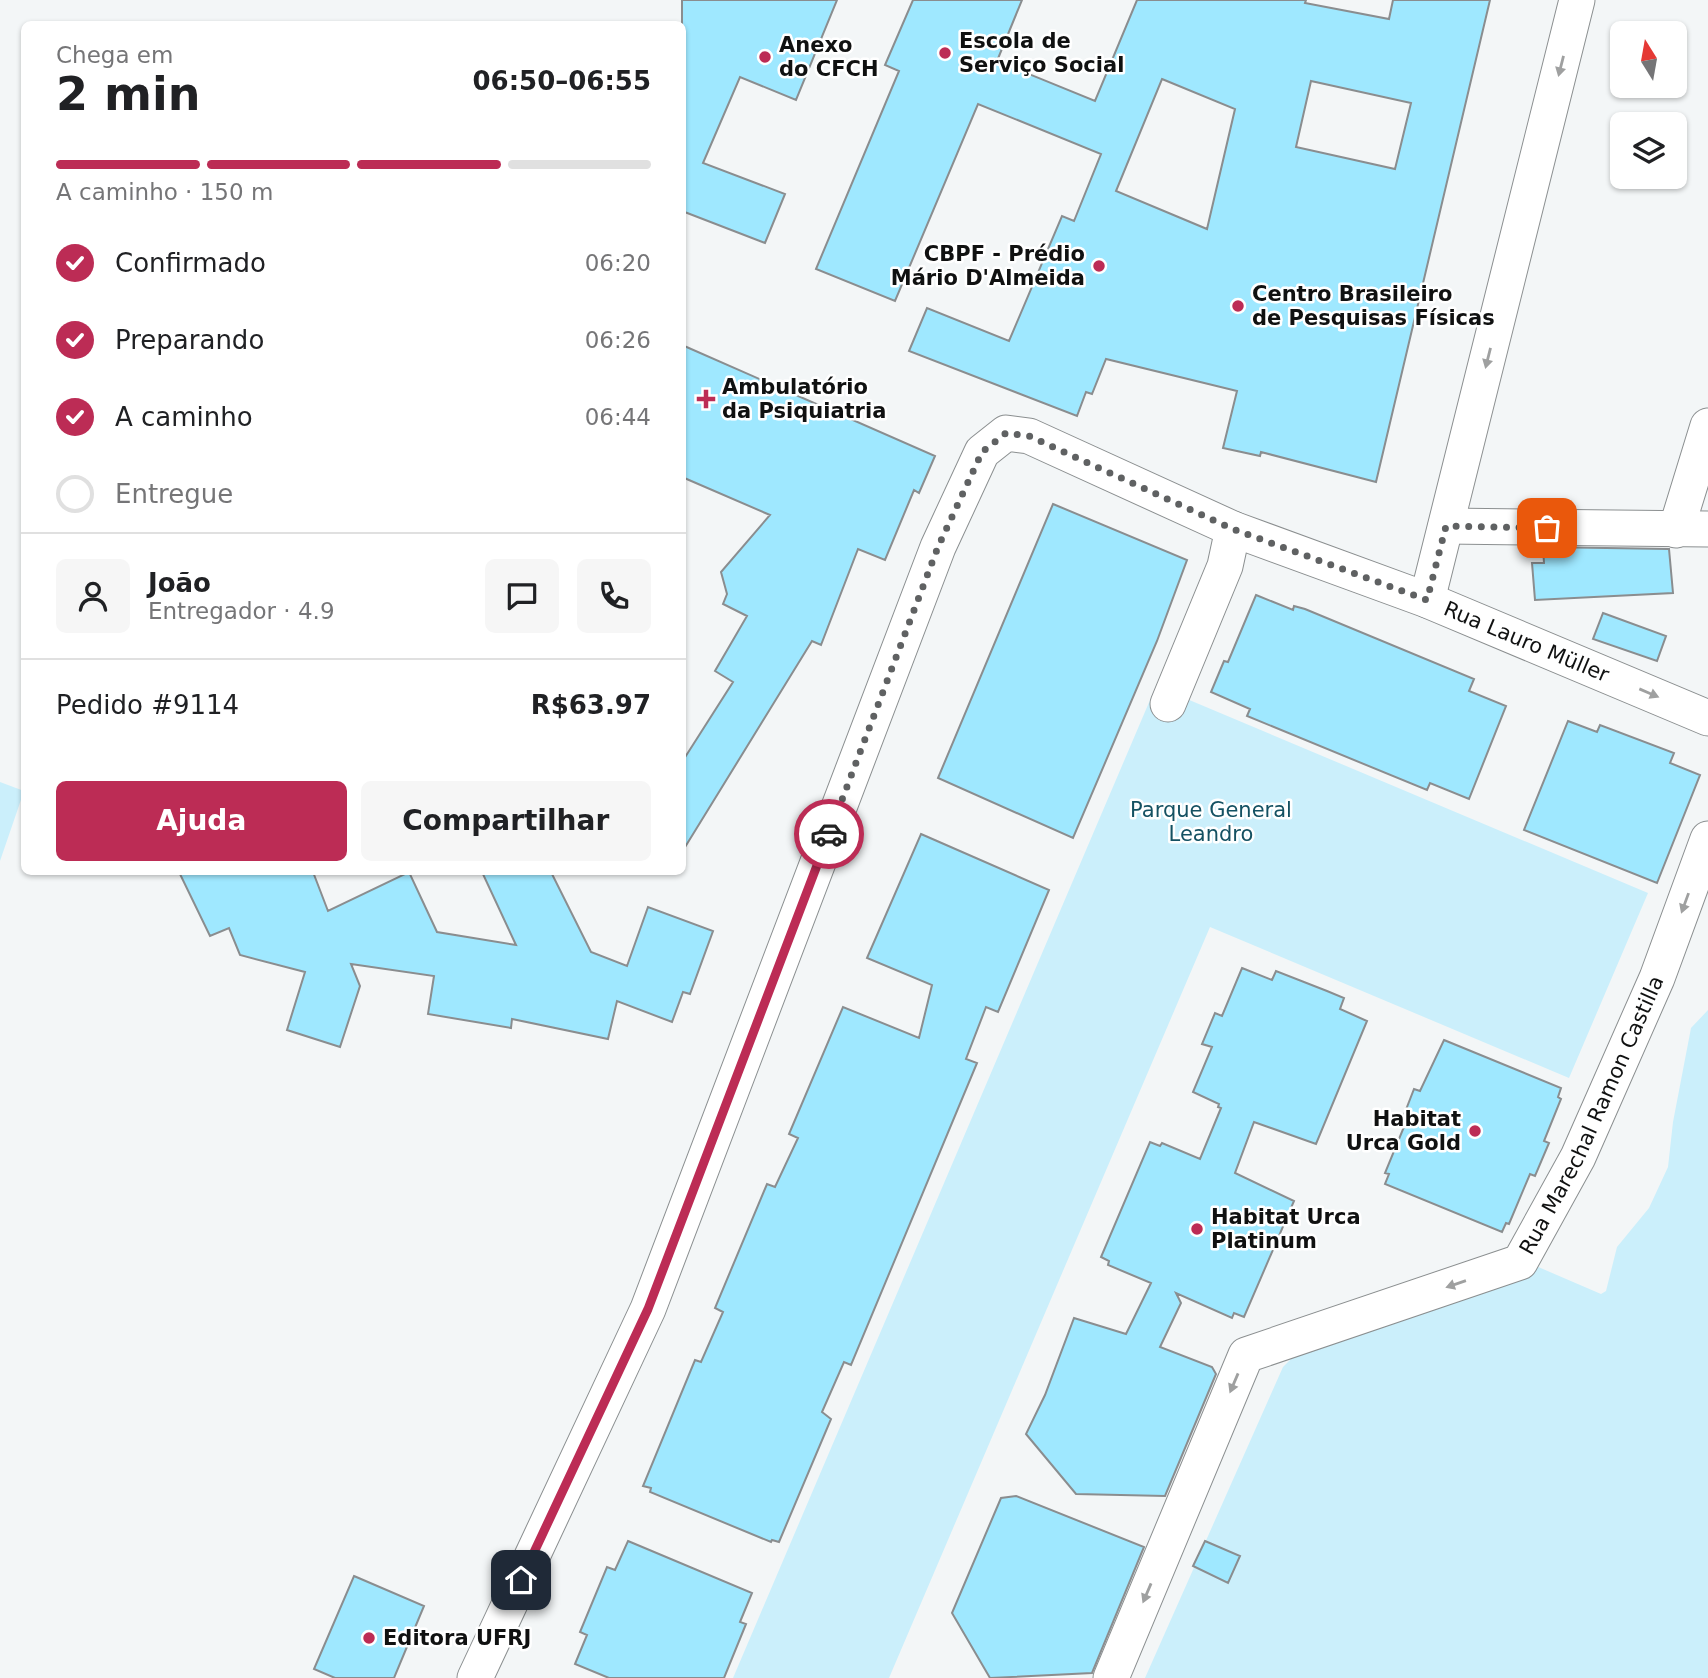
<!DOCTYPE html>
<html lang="pt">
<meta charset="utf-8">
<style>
:root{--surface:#fff;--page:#f6f6f6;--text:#202124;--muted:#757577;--line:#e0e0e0;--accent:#bc2c55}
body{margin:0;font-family:"DejaVu Sans",sans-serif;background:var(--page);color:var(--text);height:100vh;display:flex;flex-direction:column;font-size:26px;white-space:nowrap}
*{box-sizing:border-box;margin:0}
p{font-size:23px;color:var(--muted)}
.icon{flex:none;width:38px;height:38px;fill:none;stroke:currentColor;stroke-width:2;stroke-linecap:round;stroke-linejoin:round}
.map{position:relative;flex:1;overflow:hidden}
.panel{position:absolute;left:21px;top:21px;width:665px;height:854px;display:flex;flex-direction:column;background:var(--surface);border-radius:10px;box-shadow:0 2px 5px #0004}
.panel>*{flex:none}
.needle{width:46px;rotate:349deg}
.controls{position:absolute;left:1610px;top:21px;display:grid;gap:14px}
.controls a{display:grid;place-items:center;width:77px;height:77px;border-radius:10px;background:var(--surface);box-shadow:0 2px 5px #0004;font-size:35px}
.pin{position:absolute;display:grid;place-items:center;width:60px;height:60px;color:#fff;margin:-30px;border-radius:14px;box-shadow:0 4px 10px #0006}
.courier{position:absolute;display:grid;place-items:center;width:70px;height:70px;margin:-35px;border:5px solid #bc2c55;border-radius:50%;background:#fff;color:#222;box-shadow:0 2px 9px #0007}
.summary em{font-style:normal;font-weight:700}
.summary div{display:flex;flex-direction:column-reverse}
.summary{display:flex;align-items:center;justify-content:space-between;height:119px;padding:0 35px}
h1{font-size:46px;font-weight:700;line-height:52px}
.bar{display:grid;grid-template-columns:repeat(4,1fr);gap:10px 7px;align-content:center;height:84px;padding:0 35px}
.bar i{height:9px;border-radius:5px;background:var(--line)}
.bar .current{background:var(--accent)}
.bar p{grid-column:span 4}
.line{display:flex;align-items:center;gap:18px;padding:0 35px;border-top:2px solid var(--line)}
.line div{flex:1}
.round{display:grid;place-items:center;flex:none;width:74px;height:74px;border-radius:10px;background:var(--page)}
ol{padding:0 35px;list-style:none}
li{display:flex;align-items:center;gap:21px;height:77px}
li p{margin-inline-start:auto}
li .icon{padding:7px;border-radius:50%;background:var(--accent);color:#fff;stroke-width:4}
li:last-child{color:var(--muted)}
li i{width:38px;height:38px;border:4px solid var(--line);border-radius:50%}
.primary-button{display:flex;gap:14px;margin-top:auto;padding:14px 35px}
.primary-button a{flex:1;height:80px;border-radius:10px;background:var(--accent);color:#fff;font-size:28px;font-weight:700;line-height:80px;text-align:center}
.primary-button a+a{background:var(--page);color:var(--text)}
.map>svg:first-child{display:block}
</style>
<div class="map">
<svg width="1708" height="1678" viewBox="0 0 1708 1678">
<rect width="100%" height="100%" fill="#f3f6f7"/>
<path fill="#cbeffb" d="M1156 686 1648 893 1569 1078 1210 927 889 1678H733Z
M0 782 24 791 0 861Z
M1708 1010V1678H1145L1283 1367 1303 1347 1522 1260 1601 1294 1606 1291 1617 1247 1649 1208 1668 1167 1673 1122 1691 1028Z"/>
<path fill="#9fe8ff" stroke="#8a8d8f" stroke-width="2" fill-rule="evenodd" d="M682 0H837L796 100 740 77 703 163 785 194 765 243 682 211Z
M913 0H1022L997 61 1095 101 1137 0H1306L1305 3 1389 19 1393 0H1490L1376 482 1261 452 1260 456 1223 448 1237 391 1106 359 1092 394 1086 392 1077 416 909 351 927 308 1009 341 1062 216 1074 221 1101 154 978 104 895 301 816 269 899 71 885 65ZM1162 79 1235 109 1207 229 1116 191ZM1311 81 1411 103 1395 169 1296 147Z
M682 345 935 456 919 493 914 490 885 560 858 549 821 645 812 641 682 852V762L733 682 715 671 747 616 723 604 727 594 721 572 770 515 682 477Z
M1053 504 1187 560 1157 641 1073 838 938 778Z
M1543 547 1669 549 1673 593 1535 600 1532 563H1544Z
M1256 595 1293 610 1294 606 1305 609 1474 679 1469 691 1506 706 1469 799 1430 783 1427 790 1247 716 1250 709 1211 692 1224 661 1228 662Z
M1603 613 1666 636 1657 661 1593 639Z
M1568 721 1597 732 1600 725 1674 753 1670 763 1700 775 1657 883 1524 830Z
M921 834 1049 890 998 1012 986 1007 966 1059 977 1063 851 1365 844 1362 822 1412 831 1419 779 1542 772 1540 771 1542 650 1492 651 1488 643 1486 695 1360 701 1362 723 1312 715 1308 767 1184 775 1187 798 1138 789 1134 843 1007 919 1038 932 985 867 958Z
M179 872H313L328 911 409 872 437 932 516 945 482 872H551L591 952 627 966 648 907 713 931 690 994 683 992 672 1022 617 1001 608 1039 512 1019 511 1028 428 1014 434 976 351 964 360 986 340 1047 287 1030 305 972 240 955 229 928 210 936Z
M1242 968 1272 980 1276 971 1327 991 1344 998 1340 1009 1367 1021 1316 1144 1254 1122 1235 1173 1294 1201 1244 1317 1234 1313 1232 1318 1176 1293 1181 1303 1160 1347 1212 1367 1216 1374 1165 1496 1076 1494 1026 1434 1045 1395 1074 1318 1126 1334 1151 1283 1108 1265 1109 1261 1101 1257 1150 1142 1160 1146 1162 1143 1200 1159 1221 1108 1218 1107 1219 1104 1193 1092 1212 1047 1202 1044 1215 1013 1222 1016Z
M1444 1040 1561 1088 1558 1097 1561 1099 1544 1141 1549 1143 1535 1176 1530 1174 1509 1224 1506 1223 1502 1232 1385 1184 1389 1174 1385 1173 1406 1122 1402 1120 1414 1089 1420 1091Z
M1016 1496 1144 1547 1092 1673 990 1678 952 1613 1001 1498Z
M628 1541 752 1593 740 1622 746 1624 724 1678H609L575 1664 587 1635 580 1632 607 1567 615 1570Z
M1205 1541 1240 1556 1228 1583 1193 1566Z
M354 1576 424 1606 394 1678H335L314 1669Z"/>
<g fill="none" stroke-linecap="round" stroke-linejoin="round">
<defs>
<g id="minor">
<path d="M1446 526 1708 529"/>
<path d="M1676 530 1708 426"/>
<path d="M1427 600 1577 0"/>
<path d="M1168 704 1225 566 1233 529"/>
<path id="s1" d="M475 1678 648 1309 938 547 982 452 1006 433 1029 436 1233 529 1427 600 1708 718"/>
<path id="s2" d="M1111 1678 1246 1355 1520 1262 1578 1157 1657 978 1708 839"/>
</g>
</defs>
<use href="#minor" stroke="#8b8f90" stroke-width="37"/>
<use href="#minor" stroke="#fff" stroke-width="35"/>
</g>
<defs><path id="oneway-solid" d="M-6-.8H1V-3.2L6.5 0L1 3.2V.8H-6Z" transform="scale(1.75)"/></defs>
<g fill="#9fa0a0">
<use href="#oneway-solid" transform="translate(1561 66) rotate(104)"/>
<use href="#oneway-solid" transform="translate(1488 358) rotate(104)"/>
<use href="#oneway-solid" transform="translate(1649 693) rotate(23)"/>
<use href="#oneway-solid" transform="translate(1685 903) rotate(110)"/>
<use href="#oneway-solid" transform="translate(1456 1284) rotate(161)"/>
<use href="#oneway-solid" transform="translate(1234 1383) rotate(113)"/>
<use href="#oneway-solid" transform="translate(1147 1593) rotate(113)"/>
</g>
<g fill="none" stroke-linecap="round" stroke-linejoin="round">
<path stroke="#5f6162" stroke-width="7" stroke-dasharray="0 12.6" d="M829 834 938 547 982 452 1006 433 1029 436 1233 529 1427 600 1446 526 1547 528"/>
<path stroke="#bc2c55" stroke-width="9" d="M521 1580 648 1309 829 834"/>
</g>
<g fill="#bc2c55" stroke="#fff" stroke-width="2.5">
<circle cx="945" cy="53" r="7"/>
<circle cx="765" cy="57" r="7"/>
<circle cx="1099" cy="266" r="7"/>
<circle cx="1238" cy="306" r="7"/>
<path d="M702.5 388.5h7v7h7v7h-7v7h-7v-7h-7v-7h7z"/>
<circle cx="1475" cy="1131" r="7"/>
<circle cx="1197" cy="1229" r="7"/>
<circle cx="369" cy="1638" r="7"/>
</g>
<g text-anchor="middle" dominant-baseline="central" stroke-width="5" stroke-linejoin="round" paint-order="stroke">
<g font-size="21" font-weight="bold" fill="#101111" stroke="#fff" text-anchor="start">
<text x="959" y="41">Escola de<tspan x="959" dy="24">Serviço Social</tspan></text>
<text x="779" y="45">Anexo<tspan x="779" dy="24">do CFCH</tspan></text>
<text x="1085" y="254" text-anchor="end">CBPF - Prédio<tspan x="1085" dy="24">Mário D'Almeida</tspan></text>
<text x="1252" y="294">Centro Brasileiro<tspan x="1252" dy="24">de Pesquisas Físicas</tspan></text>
<text x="722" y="387">Ambulatório<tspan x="722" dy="24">da Psiquiatria</tspan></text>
<text x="1461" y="1119" text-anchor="end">Habitat<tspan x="1461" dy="24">Urca Gold</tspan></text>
<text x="1211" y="1217">Habitat Urca<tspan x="1211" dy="24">Platinum</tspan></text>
<text x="383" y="1638">Editora UFRJ</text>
</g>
<g font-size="21" fill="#101111" stroke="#fff">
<text stroke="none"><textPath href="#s1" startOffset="1920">Rua Lauro Müller</textPath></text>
<text stroke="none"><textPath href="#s2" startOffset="803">Rua Marechal Ramon Castilla</textPath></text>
</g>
<g font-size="21" fill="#145162" stroke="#fff">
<text x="1211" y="810">Parque General<tspan x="1211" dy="24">Leandro</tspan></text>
</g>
</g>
</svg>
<div class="controls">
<a><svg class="needle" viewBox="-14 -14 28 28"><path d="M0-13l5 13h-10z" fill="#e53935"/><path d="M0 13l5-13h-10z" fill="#757577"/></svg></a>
<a><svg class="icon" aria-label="layers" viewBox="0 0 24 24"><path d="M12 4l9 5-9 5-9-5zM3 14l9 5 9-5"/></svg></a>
</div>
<div class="pin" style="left:1547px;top:528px;background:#ea580c"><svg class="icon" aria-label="bag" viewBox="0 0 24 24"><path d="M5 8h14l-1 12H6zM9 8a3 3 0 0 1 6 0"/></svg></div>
<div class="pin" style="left:521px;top:1580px;background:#1f2937"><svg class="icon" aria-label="home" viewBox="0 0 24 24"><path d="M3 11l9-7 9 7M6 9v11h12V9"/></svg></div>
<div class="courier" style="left:829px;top:834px"><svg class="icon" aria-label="car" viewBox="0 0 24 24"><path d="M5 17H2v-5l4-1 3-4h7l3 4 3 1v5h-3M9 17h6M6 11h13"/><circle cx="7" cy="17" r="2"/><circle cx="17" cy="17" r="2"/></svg></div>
<section class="panel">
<div class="summary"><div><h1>2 min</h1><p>Chega em</p></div><em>06:50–06:55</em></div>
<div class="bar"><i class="current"></i><i class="current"></i><i class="current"></i><i></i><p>A caminho · 150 m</p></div>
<ol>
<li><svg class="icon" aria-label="check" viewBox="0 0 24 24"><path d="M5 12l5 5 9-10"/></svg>Confirmado<p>06:20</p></li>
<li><svg class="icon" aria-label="check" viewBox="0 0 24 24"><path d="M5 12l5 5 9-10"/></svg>Preparando<p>06:26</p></li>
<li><svg class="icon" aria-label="check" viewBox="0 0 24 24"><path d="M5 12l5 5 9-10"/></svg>A caminho<p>06:44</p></li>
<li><i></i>Entregue</li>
</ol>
<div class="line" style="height:126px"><a class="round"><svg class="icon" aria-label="person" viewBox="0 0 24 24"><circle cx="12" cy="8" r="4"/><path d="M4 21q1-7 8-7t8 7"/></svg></a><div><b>João</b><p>Entregador · 4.9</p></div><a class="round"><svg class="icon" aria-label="chat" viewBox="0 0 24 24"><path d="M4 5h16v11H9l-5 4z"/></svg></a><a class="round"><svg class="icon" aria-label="phone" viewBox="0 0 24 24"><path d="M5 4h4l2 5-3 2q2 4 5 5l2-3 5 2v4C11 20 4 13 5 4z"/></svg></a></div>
<div class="line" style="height:91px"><div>Pedido #9114</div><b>R$63.97</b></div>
<div class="primary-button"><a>Ajuda</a><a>Compartilhar</a></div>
</section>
</div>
